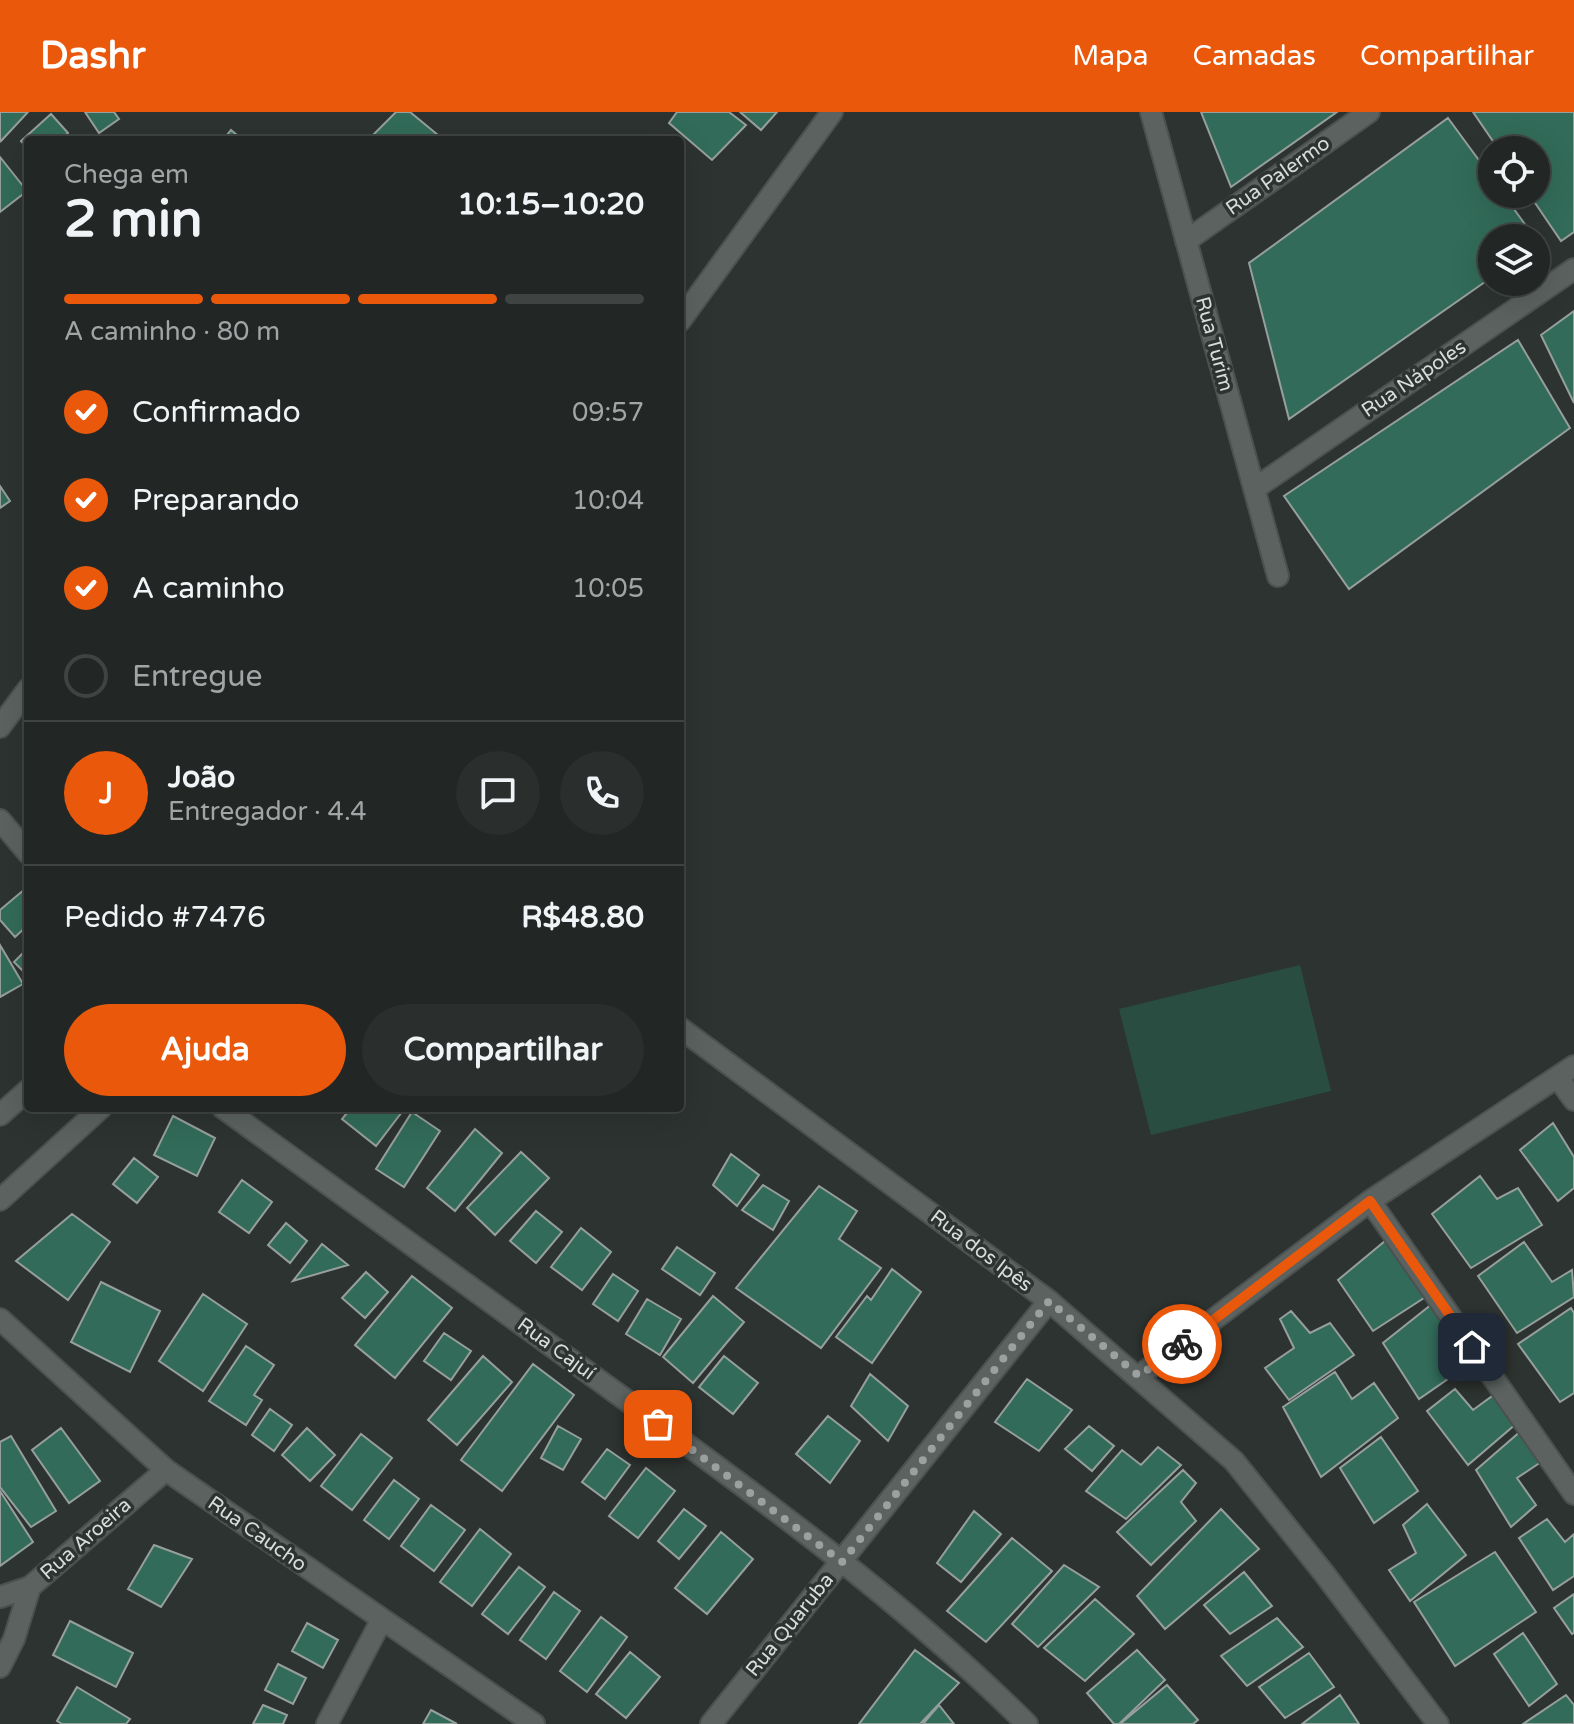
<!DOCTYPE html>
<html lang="pt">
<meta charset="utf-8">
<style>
:root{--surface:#222624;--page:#2a2e2c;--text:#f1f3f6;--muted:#a2a5a6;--line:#3f4341;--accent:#ea580c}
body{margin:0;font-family:"Varela Round",sans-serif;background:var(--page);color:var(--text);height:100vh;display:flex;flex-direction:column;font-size:30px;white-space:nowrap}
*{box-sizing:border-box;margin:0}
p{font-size:26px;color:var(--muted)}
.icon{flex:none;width:44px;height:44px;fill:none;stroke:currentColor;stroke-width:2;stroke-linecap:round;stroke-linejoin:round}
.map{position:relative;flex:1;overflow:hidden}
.drawer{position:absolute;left:24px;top:24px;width:660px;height:976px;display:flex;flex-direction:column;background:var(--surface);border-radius:8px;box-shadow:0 8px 32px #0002,0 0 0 2px var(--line)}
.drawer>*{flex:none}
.controls{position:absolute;left:1478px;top:24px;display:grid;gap:16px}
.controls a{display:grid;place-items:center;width:72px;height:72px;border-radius:50%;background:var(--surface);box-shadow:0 8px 32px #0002,0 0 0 2px var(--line);font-size:40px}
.pin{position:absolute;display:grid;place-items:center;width:68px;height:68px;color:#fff;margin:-34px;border-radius:16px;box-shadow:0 4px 12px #0006}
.courier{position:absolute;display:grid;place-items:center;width:80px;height:80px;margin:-40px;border:6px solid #ea580c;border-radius:50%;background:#fff;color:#222;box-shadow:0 2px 10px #0007}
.headline em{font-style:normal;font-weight:700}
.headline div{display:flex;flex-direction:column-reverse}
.headline{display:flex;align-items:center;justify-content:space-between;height:136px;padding:0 40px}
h1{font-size:52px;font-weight:700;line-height:60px}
.bar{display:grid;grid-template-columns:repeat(4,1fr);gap:12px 8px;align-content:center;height:96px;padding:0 40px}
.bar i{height:10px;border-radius:6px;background:var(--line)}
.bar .current{background:var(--accent)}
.bar p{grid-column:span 4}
.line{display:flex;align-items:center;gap:20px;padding:0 40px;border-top:2px solid var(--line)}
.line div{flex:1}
.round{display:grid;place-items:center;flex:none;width:84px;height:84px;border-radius:42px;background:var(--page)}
ol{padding:0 40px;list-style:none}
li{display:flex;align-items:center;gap:24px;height:88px}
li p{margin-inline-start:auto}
li .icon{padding:8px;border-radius:50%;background:var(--accent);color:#fff;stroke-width:4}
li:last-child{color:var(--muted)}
li i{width:44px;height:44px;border:4px solid var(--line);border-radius:50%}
.button{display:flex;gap:16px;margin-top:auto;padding:16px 40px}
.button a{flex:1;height:92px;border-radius:48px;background:var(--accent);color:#fff;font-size:32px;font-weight:700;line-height:92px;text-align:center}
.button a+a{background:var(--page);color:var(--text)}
header{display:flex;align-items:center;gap:48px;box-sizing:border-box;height:112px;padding:0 40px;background:var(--accent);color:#fff}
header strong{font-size:38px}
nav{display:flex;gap:44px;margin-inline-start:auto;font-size:28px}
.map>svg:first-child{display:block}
</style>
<header>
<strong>Dashr</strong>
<nav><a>Mapa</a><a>Camadas</a><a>Compartilhar</a></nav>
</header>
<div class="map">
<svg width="1574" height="1612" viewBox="0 0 1574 1612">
<rect width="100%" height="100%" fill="#2d3330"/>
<path fill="#2a4d42" d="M1300 853 1331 979 1151 1023 1119 897Z"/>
<path fill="#326b59" stroke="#979f9c" stroke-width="2" d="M0 0H28L1 29 0 26Z
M85 0H114L119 7 99 21Z
M396 0H410L444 28H368Z
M677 0H729L746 13 712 48 669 11Z
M740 0H777L761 18Z
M1201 0H1337L1231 75Z
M1473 0H1574V120L1561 129 1529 82H1536V38H1499Z
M51 2 68 21 60 28H28V37L21 29Z
M1448 6 1492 66V82H1503L1535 126H1492V165L1289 307 1249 151Z
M231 18 243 28H223Z
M0 45 27 79 0 100Z
M1574 199V291L1541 223Z
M1518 228 1570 316 1349 477 1284 384Z
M0 374 10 389 0 396Z
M25 777 28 781V813L15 825 0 808V798Z
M0 833 23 872 0 885Z
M28 836V864L14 850Z
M351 996H405L376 1034 342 1007Z
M412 1000 440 1019 404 1075 376 1057Z
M173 1004 215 1026 197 1064 154 1043Z
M1553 1011 1574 1045V1076L1558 1089 1520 1038Z
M475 1017 502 1041 455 1099 427 1076Z
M521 1040 549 1066 495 1123 467 1096Z
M731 1042 759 1063 737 1094 713 1073Z
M134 1046 158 1065 137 1091 113 1072Z
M1480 1064 1497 1087 1518 1076 1542 1113 1471 1156 1432 1102Z
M242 1068 272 1090 249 1121 219 1100Z
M763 1073 789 1089 773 1118 742 1098Z
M819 1074 857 1099 839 1127 881 1156 821 1236 736 1176Z
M536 1099 562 1120 536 1151 510 1129Z
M72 1102 110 1130 68 1188 16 1149Z
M286 1111 307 1129 290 1151 268 1133Z
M581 1116 611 1140 582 1178 551 1155Z
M1385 1129 1427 1184 1373 1219 1338 1168Z
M1524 1130 1552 1170 1572 1158 1574 1185 1517 1221 1478 1164Z
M322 1132 348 1153 293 1169Z
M677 1135 715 1161 700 1183 662 1157Z
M892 1157 921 1180 872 1251 836 1225 867 1184 871 1188Z
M366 1160 388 1180 365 1206 342 1186Z
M613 1162 638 1179 618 1209 593 1192Z
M412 1164 452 1196 395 1266 355 1233Z
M101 1170 160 1199 130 1260 71 1230Z
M203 1182 247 1212 203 1279 159 1249Z
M713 1184 744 1210 693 1271 663 1245Z
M647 1187 681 1207 660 1243 626 1222Z
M1432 1192 1471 1251 1419 1287 1383 1231Z
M1571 1196 1574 1201V1281L1560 1290 1518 1232Z
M1291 1199 1310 1221 1330 1211 1354 1243 1289 1288 1265 1256 1294 1236 1280 1207Z
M444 1221 471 1239 451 1268 424 1249Z
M246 1234 274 1253 254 1283 262 1288 246 1313 209 1289Z
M483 1244 512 1270 457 1333 428 1308Z
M724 1244 758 1271 733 1302 699 1275Z
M533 1252 574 1283 502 1379 461 1348Z
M1335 1260 1352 1287 1374 1271 1398 1306 1321 1365 1283 1295Z
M870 1262 908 1294 888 1329 851 1294Z
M1027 1267 1072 1298 1039 1339 995 1310Z
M1455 1277 1473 1298 1495 1282 1517 1311 1468 1353 1427 1299Z
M270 1297 292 1313 274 1339 252 1323Z
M828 1304 860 1329 830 1371 796 1342Z
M558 1314 581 1327 563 1358 541 1346Z
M1089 1314 1114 1334 1092 1359 1065 1337Z
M61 1316 100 1369 69 1391 32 1338Z
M307 1316 335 1343 310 1369 282 1343Z
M1522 1318 1544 1348 1517 1366 1536 1393 1511 1415 1476 1358Z
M361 1322 392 1346 352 1398 321 1374Z
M11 1324 56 1399 31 1415 0 1375V1330Z
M1381 1325 1418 1379 1374 1411 1340 1356Z
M1158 1335 1181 1353 1126 1407 1086 1379 1122 1338 1141 1353Z
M607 1337 630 1353 605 1387 582 1370Z
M646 1356 675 1379 638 1426 609 1404Z
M1183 1358 1196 1371 1181 1390 1196 1409 1151 1453 1117 1420Z
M394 1368 419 1387 389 1427 364 1408Z
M0 1379 33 1430 0 1454Z
M1427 1392 1466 1443 1410 1489 1389 1458 1416 1441 1403 1413Z
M431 1393 465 1418 434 1459 401 1434Z
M684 1397 706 1414 679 1447 658 1429Z
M1221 1397 1259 1437 1165 1517 1137 1484Z
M974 1399 1001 1422 961 1470 937 1451Z
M1547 1407 1565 1430 1574 1422V1464L1553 1478 1519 1426Z
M480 1417 511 1442 472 1494 440 1470Z
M721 1420 753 1447 707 1502 675 1476Z
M1012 1426 1052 1459 986 1530 947 1499Z
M154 1433 192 1447 161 1495 128 1477Z
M1495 1440 1536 1500 1455 1554 1414 1490Z
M1064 1453 1099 1475 1038 1535 1012 1512Z
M519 1455 545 1475 508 1522 482 1502Z
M1244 1460 1272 1494 1230 1522 1204 1493Z
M554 1480 580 1499 546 1547 520 1528Z
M1574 1482V1521L1572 1522 1554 1496Z
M1095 1487 1134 1522 1085 1569 1044 1536Z
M601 1505 627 1525 587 1580 560 1559Z
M1277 1506 1303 1535 1247 1574 1221 1544Z
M70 1509 133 1541 116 1575 53 1543Z
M307 1511 338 1528 323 1556 292 1539Z
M1523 1521 1557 1572 1529 1594 1494 1542Z
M915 1538 959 1571 920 1612H859Z
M1137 1538 1165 1568 1119 1612H1114L1087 1581Z
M630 1540 660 1565 626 1606 596 1582Z
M1309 1541 1334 1575 1285 1606 1259 1575Z
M278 1552 306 1566 293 1592 265 1578Z
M1167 1573 1198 1608 1193 1612H1120Z
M77 1575 130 1607 126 1612H62L57 1609Z
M1340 1583 1359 1612H1302Z
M1566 1583 1574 1593V1612H1523Z
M263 1593 287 1603 283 1612H253Z
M939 1593 954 1612H923Z
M431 1598 457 1612H423Z"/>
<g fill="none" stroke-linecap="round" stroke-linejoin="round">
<defs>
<path id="street" d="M1151 0 1278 464
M1186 129 1369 0
M1254 377 1574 157
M0 615 28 577
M0 708 28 741
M1558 966 1574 988
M223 996C358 1093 492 1191 626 1288 765 1389 905 1491 1027 1612
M0 1088 101 996
M1370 1089 1574 1382
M0 1207 166 1358 534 1612
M1139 1264 1370 1089 1574 954
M0 1485 30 1475 166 1358
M0 1555 14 1527 30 1475
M327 1612 381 1509
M711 1612 1049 1189"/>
<path id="secondary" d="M680 209 832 0
M680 916 1049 1189 1234 1349 1323 1460 1438 1612
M0 1003 28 978"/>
</defs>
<use href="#street" stroke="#4c514f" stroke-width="24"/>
<use href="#secondary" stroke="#4c514f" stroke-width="24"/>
<use href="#street" stroke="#5b6260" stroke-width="20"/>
<use href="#secondary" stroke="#5b6260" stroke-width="20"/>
</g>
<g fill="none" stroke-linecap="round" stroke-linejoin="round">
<path stroke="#9ca19f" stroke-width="8" stroke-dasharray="0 14.4" d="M658 1312 842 1450 1049 1189 1139 1264 1182 1232"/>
<path stroke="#ea580c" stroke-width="10" d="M1182 1232 1370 1089 1472 1235"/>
</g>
<g text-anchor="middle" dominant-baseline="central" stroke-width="7" stroke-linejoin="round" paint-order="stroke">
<g font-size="20" fill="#d8dcdb" stroke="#2d3330">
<text transform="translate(1278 64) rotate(-35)">Rua Palermo</text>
<text transform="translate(1214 232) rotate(75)">Rua Turim</text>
<text transform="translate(1414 267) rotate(-34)">Rua Nápoles</text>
<text transform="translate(981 1139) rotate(37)">Rua dos Ipês</text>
<text transform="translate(556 1237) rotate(36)">Rua Cajuí</text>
<text transform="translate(257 1422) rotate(35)">Rua Caucho</text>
<text transform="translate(86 1427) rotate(-41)">Rua Aroeira</text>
<text transform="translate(790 1513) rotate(-51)">Rua Quaruba</text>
</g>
</g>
</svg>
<div class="controls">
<a><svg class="icon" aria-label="locate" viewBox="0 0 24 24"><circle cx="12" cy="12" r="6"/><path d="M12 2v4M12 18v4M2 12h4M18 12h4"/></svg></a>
<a><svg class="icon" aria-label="layers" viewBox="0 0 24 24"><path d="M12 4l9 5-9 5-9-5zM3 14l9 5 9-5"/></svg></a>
</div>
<div class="pin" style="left:658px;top:1312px;background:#ea580c"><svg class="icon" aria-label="bag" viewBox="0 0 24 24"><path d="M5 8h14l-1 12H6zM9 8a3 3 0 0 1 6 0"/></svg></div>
<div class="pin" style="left:1472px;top:1235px;background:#1f2937"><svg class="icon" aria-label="home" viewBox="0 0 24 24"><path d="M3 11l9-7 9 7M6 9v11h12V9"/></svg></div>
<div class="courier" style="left:1182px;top:1232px"><svg class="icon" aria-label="bike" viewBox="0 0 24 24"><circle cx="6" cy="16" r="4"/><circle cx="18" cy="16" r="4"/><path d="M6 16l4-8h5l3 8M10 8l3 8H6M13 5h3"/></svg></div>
<section class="drawer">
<div class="headline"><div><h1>2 min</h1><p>Chega em</p></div><em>10:15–10:20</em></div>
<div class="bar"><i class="current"></i><i class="current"></i><i class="current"></i><i></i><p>A caminho · 80 m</p></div>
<ol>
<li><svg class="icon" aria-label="check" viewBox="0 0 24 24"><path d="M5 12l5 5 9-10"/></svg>Confirmado<p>09:57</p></li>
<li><svg class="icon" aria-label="check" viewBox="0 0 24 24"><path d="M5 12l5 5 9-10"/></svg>Preparando<p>10:04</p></li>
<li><svg class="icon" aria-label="check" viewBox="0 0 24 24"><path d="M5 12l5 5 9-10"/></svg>A caminho<p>10:05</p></li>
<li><i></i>Entregue</li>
</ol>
<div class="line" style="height:144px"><b class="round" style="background:var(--accent);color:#fff">J</b><div><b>João</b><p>Entregador · 4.4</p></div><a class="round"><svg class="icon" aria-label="chat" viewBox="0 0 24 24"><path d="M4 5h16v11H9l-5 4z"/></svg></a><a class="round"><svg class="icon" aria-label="phone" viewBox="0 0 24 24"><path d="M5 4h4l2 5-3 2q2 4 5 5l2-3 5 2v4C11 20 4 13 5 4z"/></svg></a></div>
<div class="line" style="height:104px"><div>Pedido #7476</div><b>R$48.80</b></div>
<div class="button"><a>Ajuda</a><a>Compartilhar</a></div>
</section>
</div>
